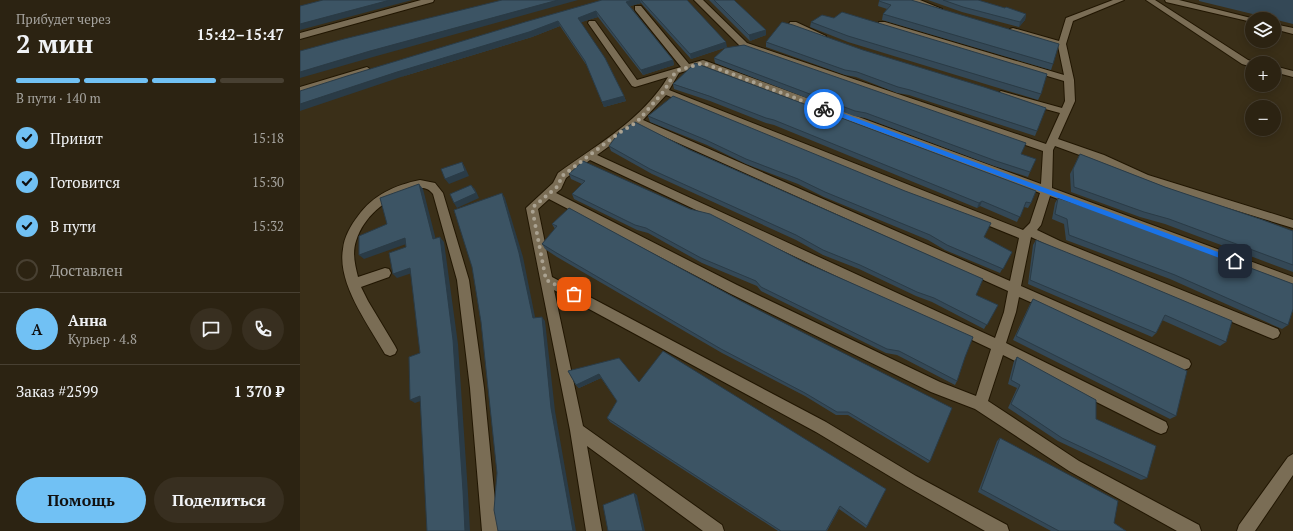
<!DOCTYPE html>
<html lang="ru">
<meta charset="utf-8">
<style>
:root{--surface:#2c2312;--page:#382f20;--text:#f1f3f6;--muted:#a6a49f;--line:#484032;--accent:#71c1f4}
body{margin:0;font-family:"PT Serif",serif;background:var(--page);color:var(--text);height:100vh;display:flex;flex-direction:column;font-size:15px;white-space:nowrap}
*{box-sizing:border-box;margin:0}
p{font-size:13px;color:var(--muted)}
.icon{flex:none;width:22px;height:22px;fill:none;stroke:currentColor;stroke-width:2;stroke-linecap:round;stroke-linejoin:round}
.map{position:relative;flex:1;overflow:hidden}
.side{display:flex;flex-direction:column;background:var(--surface);width:300px}
.side>*{flex:none}
.controls{position:absolute;left:945px;top:12px;display:grid;gap:8px}
.controls a{display:grid;place-items:center;width:36px;height:36px;border-radius:50%;background:var(--surface);box-shadow:0 2px 10px #0003,0 0 0 1px var(--line);font-size:20px}
.pin{position:absolute;display:grid;place-items:center;width:34px;height:34px;color:#fff;margin:-17px;border-radius:8px;box-shadow:0 2px 6px #0006}
.courier{position:absolute;display:grid;place-items:center;width:40px;height:40px;margin:-20px;border:3px solid #1a73e8;border-radius:50%;background:#fff;color:#222;box-shadow:0 1px 5px #0007}
.head em{font-style:normal;font-weight:700}
.head div{display:flex;flex-direction:column-reverse}
.head{display:flex;align-items:center;justify-content:space-between;height:68px;padding:0 16px}
h1{font-size:26px;font-weight:700;line-height:30px}
.bar{display:grid;grid-template-columns:repeat(4,1fr);gap:6px 4px;align-content:center;height:48px;padding:0 16px}
.bar i{height:5px;border-radius:3px;background:var(--line)}
.bar .current{background:var(--accent)}
.bar p{grid-column:span 4}
.line{display:flex;align-items:center;gap:10px;padding:0 16px;border-top:1px solid var(--line)}
.line div{flex:1}
.round{display:grid;place-items:center;flex:none;width:42px;height:42px;border-radius:21px;background:var(--page)}
ol{padding:0 16px;list-style:none}
li{display:flex;align-items:center;gap:12px;height:44px}
li p{margin-inline-start:auto}
li .icon{padding:4px;border-radius:50%;background:var(--accent);color:#111;stroke-width:4}
li:last-child{color:var(--muted)}
li i{width:22px;height:22px;border:2px solid var(--line);border-radius:50%}
.primary-button{display:flex;gap:8px;margin-top:auto;padding:8px 16px}
.primary-button a{flex:1;height:46px;border-radius:24px;background:var(--accent);color:#111;font-size:16px;font-weight:700;line-height:46px;text-align:center}
.primary-button a+a{background:var(--page);color:var(--text)}
main{display:flex;flex:1;min-height:0}
.map>svg:first-child{display:block}
</style>
<main>
<section class="side">
<div class="head"><div><h1>2 мин</h1><p>Прибудет через</p></div><em>15:42–15:47</em></div>
<div class="bar"><i class="current"></i><i class="current"></i><i class="current"></i><i></i><p>В пути · 140 m</p></div>
<ol>
<li><svg class="icon" aria-label="check" viewBox="0 0 24 24"><path d="M5 12l5 5 9-10"/></svg>Принят<p>15:18</p></li>
<li><svg class="icon" aria-label="check" viewBox="0 0 24 24"><path d="M5 12l5 5 9-10"/></svg>Готовится<p>15:30</p></li>
<li><svg class="icon" aria-label="check" viewBox="0 0 24 24"><path d="M5 12l5 5 9-10"/></svg>В пути<p>15:32</p></li>
<li><i></i>Доставлен</li>
</ol>
<div class="line" style="height:72px"><b class="round" style="background:var(--accent);color:#111">А</b><div><b>Анна</b><p>Курьер · 4.8</p></div><a class="round"><svg class="icon" aria-label="chat" viewBox="0 0 24 24"><path d="M4 5h16v11H9l-5 4z"/></svg></a><a class="round"><svg class="icon" aria-label="phone" viewBox="0 0 24 24"><path d="M5 4h4l2 5-3 2q2 4 5 5l2-3 5 2v4C11 20 4 13 5 4z"/></svg></a></div>
<div class="line" style="height:52px"><div>Заказ #2599</div><b>1 370 ₽</b></div>
<div class="primary-button"><a>Помощь</a><a>Поделиться</a></div>
</section>
<div class="map">
<svg width="993" height="531" viewBox="0 0 993 531">
<rect width="100%" height="100%" fill="#3a2f18"/>
<g fill="none" stroke-linecap="round" stroke-linejoin="round">
<defs>
<path id="minor" d="M121 0H134L133 2 0 39V33Z
M394 0H403L447 43 746 144 760 113 698 96 696 94 701 91 762 108 765 101 764 81 579 26 578 24 579 22H585L764 75 758 46 710 33 709 31 710 29 713 28 759 41 766 18 813 0H824L773 21 766 44 774 80 775 101 758 139 804 155 848 175 993 220V228L840 181 796 161 755 146 753 150 752 188 993 277V287L750 196 741 225 737 230 760 241 978 329 980 333 978 337 973 339 968 337 752 247 731 237 721 286 889 360 891 364 889 368 884 370 879 368 719 297 716 312 706 343 866 422 868 427 866 432 861 434 856 432 703 355 688 401 779 461 899 525 901 531H877L769 471 675 409 631 392 429 293 249 199 238 209 252 277 526 422 616 476 707 525 709 531H685L606 486 516 432 254 290 283 426 422 525 424 531H403L287 446 302 531H286L270 430 226 208 253 183 258 173C297 145 343 119 368 77L335 87 332 86 288 23 289 21H295L337 80 381 67 335 10V6H341L389 64 403 60 406 61 741 184 743 151 441 47ZM403 66 740 193 730 223 723 230 369 90 379 73ZM366 95 719 238 710 281 343 120ZM338 125 708 291 704 312 695 338 297 155ZM290 160 691 349 676 396 640 382 437 285 256 193 261 189 266 178Z
M609 0H620L642 9 641 11H635Z
M846 0H855L948 60 956 63H952V67L942 64Z
M865 0H879L955 19H952V22L866 2Z
M490 22H496L526 36 525 38H519L490 26 489 24Z
M974 24 993 28V34L974 29Z
M974 66 993 71V77L974 72Z
M67 67 71 70 70 72 0 93V87Z
M120 180 135 183 143 193 169 280 184 388 198 531H182L170 388 157 280 133 194C126 185 118 188 108 191 85 200 64 216 56 241 52 253 55 265 58 277L85 268 89 269 91 273 89 277 61 287 68 301 95 346 97 350 95 354 90 356 85 354C69 325 37 284 43 249 44 237 51 225 58 216 73 195 95 185 120 180Z
M993 454V475L955 531H937L939 525 988 457Z"/>
</defs>
<use href="#minor" stroke="#211602" stroke-width="2"/>
<use href="#minor" fill="#7a6d55" fill-rule="evenodd"/>
</g>
<path fill="#344856" d="M302 0H387L427 47 391 59 341 3 330 6 373 60 374 65 343 75 298 17 281 22 324 96 326 101 304 107 287 66 260 26 232 37 101 77Z
M409 0H434L466 30V35L450 41Z
M580 0 753 64 751 70 582 20 583 14 587 9 578 6 579 1Z
M628 0H678L726 14 725 20 719 27 662 12Z
M899 0H993V24L899 1Z
M511 22 741 94 738 100 548 42 510 27Z
M466 42 737 131 735 136 609 95 597 93 556 77 545 75 466 47Z
M414 58 721 154 730 172 728 177 694 166 565 118 554 116 415 63Z
M373 84 731 203 728 208 724 207 717 222 680 206 677 208 474 125 466 123 410 101 374 89Z
M348 116 684 237 712 252 700 273 645 250 628 240 524 197 498 184 446 164 407 145 350 122Z
M309 146 676 295 698 305 684 329 632 302 616 296 559 269 523 255 496 240 352 174 311 151Z
M780 154 865 187 993 231V272L865 224 840 217 771 192 770 174Z
M283 161 665 357 657 381 655 385 597 355 586 353 461 291 457 286 402 263 348 233 337 230 274 199 272 194 282 184 271 179 269 174Z
M758 198 993 284V310L988 325 982 329 870 279 766 240 764 224 752 219 755 203Z
M269 208 630 461 628 463 548 415H536L505 396 422 353 257 257 245 249 242 244 255 229 252 224Z
M736 240 926 342 920 346 862 320 856 333 852 337 728 284 733 245Z
M733 299 876 416 870 419 713 340 730 304Z
M717 357 796 419 847 478 841 480 758 441 708 408 717 388 708 384 714 361Z
M268 371 339 382 586 489 566 528 539 509 527 531H478L310 422 307 418 317 401 301 378 279 388 276 385Z
M700 438 814 523 826 531H751L678 492 697 441Z"/>
<path fill="#2a3b46" d="M90 0H112L0 30V24Z
M258 0H278L73 57 0 78V72L70 51Z
M332 0H340L341 3 328 7 326 2Z
M296 11 298 17 279 23 278 18Z
M726 14 725 20 719 27 720 22Z
M258 21 260 26 232 37 101 77 0 111V104L97 72Z
M466 30V35L450 41 449 35Z
M426 42 427 47 391 59 390 54Z
M373 60 374 65 343 75 341 70Z
M324 96 326 101 304 107 302 102Z
M162 162 165 167 169 176 149 184 145 179Z
M119 184 123 189 137 244 133 239Z
M171 185 175 189 179 198 157 208 154 203Z
M202 193 205 198 223 257 236 322 233 318Z
M682 201 680 206 677 208 679 203Z
M140 237 144 242 158 344 168 493 170 531H165Z
M105 238 109 243 64 259 59 255Z
M110 268 115 272 97 278 93 274Z
M242 317 245 321 255 411 276 531H273L251 408Z
M299 374 301 378 279 388 276 385Z
M120 396 126 399 115 403 110 400Z
M334 493 337 495 345 531H343Z"/>
<path fill="#3c5464" stroke="#2a3b46" d="M23 0H90L0 24V6Z
M202 0H258L70 51 0 72V51L44 39Z
M302 0H332L326 2 373 60 341 70 296 11 278 18 305 58 324 96 302 102 285 61 258 21 229 32 97 72 0 104V91L47 76 225 22Z
M341 0H387L426 42 390 54Z
M414 0H434L466 30 449 35Z
M580 0H611L759 44 753 64 583 14 591 5 579 1Z
M643 0H678L705 8 706 7 726 14 720 22 663 7Z
M542 12 747 74 741 94 548 36 511 22 522 15 534 18Z
M482 22 493 25 563 50 684 87 746 108 737 131 610 90 598 87 557 72 545 70 466 42Z
M444 45 726 143 721 154 736 159 730 172 696 161 566 113 555 111 414 58 425 48Z
M395 63 736 191 731 203 726 202 720 217 682 201 679 203 474 120 466 118 409 96 373 84Z
M373 96 605 191 691 223 684 237 712 252 703 269 647 245 630 235 525 192 498 179 446 159 406 140 348 116Z
M335 122 390 150 683 279 676 295 698 305 687 325 634 298 617 292 560 265 523 250 496 235 350 169 309 146 320 131Z
M780 154 865 187 963 220 993 231V265L869 219 844 212 774 187 773 169Z
M283 161 390 209 410 214 504 262 673 337 665 357 657 381 599 351 587 349 461 287 456 281 401 258 346 228 335 225 272 194 285 181 269 174Z
M162 162 165 171 145 179 141 169Z
M119 184 133 239 140 237 153 340 163 491 165 531H127L120 396 110 400 109 357 120 353 110 268 93 274 89 253 106 247 105 238 59 255V236L87 224 80 198Z
M171 185 176 193 154 203 150 194Z
M202 193 219 253 233 318 242 317 251 408 273 531H198L194 510 197 473 181 322 172 267 154 210Z
M758 198 812 216 993 284V309L988 325 875 275 769 235 767 219 755 214Z
M269 208 441 301 652 408 630 461 548 412H537L505 393 421 349 255 252 242 244 257 226 252 224Z
M736 240 808 269 932 321 926 342 865 315 856 333 730 280Z
M733 299 887 371 876 416 716 336Z
M363 351 586 489 567 526 540 506 526 531H481L307 418 317 401 299 374 276 385 268 371 319 358 339 382Z
M717 357 796 400V419L856 446 847 478 762 438 711 404 720 385 711 380Z
M700 438 818 501 814 523 826 531H759L681 489Z
M334 493 343 531H308L303 505Z"/>
<path fill="#1a73e8" d="M522 107H526L937 259 938 261 937 263H933L522 110Z"/>
<g fill="none" stroke-linecap="round" stroke-linejoin="round">
<path stroke="#aaa291" stroke-width="4" stroke-dasharray="0 7.2" d="M274 294 246 280 232 208 258 186 262 176 319 133 337 122 364 91 376 71 403 63 524 109"/>
</g>
</svg>
<div class="controls">
<a><svg class="icon" aria-label="layers" viewBox="0 0 24 24"><path d="M12 4l9 5-9 5-9-5zM3 14l9 5 9-5"/></svg></a>
<a>+</a>
<a>−</a>
</div>
<div class="pin" style="left:274px;top:294px;background:#ea580c"><svg class="icon" aria-label="bag" viewBox="0 0 24 24"><path d="M5 8h14l-1 12H6zM9 8a3 3 0 0 1 6 0"/></svg></div>
<div class="pin" style="left:935px;top:261px;background:#1f2937"><svg class="icon" aria-label="home" viewBox="0 0 24 24"><path d="M3 11l9-7 9 7M6 9v11h12V9"/></svg></div>
<div class="courier" style="left:524px;top:109px"><svg class="icon" aria-label="bike" viewBox="0 0 24 24"><circle cx="6" cy="16" r="4"/><circle cx="18" cy="16" r="4"/><path d="M6 16l4-8h5l3 8M10 8l3 8H6M13 5h3"/></svg></div>
</div>
</main>
